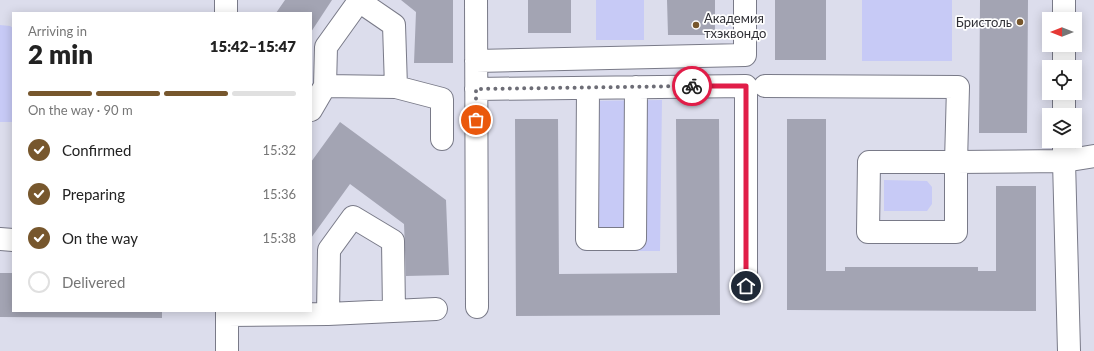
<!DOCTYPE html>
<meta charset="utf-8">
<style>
:root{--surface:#fff;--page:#f6f6f6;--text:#222;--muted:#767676;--line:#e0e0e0;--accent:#77572d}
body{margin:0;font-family:Lato,sans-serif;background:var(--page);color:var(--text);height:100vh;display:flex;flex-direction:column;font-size:15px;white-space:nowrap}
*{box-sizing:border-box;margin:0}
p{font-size:13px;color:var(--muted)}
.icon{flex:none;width:22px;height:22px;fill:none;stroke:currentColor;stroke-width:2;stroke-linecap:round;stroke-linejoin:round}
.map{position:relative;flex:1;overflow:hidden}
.side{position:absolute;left:12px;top:12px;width:300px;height:300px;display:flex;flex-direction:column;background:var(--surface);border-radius:0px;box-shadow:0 2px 10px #0003}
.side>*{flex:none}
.needle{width:26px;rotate:270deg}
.buttons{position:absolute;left:1042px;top:12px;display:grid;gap:8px}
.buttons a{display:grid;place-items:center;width:40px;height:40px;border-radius:0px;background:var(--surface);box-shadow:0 2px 10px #0003;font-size:20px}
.pin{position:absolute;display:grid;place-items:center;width:34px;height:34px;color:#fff;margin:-17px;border:2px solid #fff;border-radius:50%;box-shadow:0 1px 4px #0007}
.courier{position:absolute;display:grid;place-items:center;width:40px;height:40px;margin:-20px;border:3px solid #e11d48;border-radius:50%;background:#fff;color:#222;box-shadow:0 1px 5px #0007}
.head em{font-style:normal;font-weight:800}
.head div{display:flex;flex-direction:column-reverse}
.head{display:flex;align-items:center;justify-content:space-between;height:68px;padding:0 16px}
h1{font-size:26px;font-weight:800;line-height:30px}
.bar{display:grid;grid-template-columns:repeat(4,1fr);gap:6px 4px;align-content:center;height:48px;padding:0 16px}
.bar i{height:5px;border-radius:3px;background:var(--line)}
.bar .selected{background:var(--accent)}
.bar p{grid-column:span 4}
ol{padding:0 16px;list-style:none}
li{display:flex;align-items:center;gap:12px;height:44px}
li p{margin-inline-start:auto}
li .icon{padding:4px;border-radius:50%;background:var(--accent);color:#fff;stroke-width:4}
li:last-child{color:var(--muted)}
li i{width:22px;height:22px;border:2px solid var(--line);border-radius:50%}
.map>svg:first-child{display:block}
</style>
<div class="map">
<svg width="1094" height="351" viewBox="0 0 1094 351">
<rect width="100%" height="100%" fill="#dcddec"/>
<path fill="#c7caf6" d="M596 0H644V40H596Z
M862 0H952V61H862Z
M0 25 10 26 13 28V122H0Z
M662 100 660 251H584L581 101Z
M884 180 927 181 932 187V204L927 211H884Z"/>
<path fill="#a3a4b3" d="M285 0H332L311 32V13H276Z
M401 0H453V63H414L416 12Z
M528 0H571V33H528Z
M667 0H715V35H668Z
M775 0H826V60H775Z
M980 0H1028L1027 133H979Z
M515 119H558L559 274 677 273 676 119H719L720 315 516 316Z
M787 119H826V271H845V267H978V271H996V186H1036V311L787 310Z
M340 122 446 200 449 275 406 276 404 224 350 184 311 238V162Z
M0 273H13V311H162V318L0 317Z"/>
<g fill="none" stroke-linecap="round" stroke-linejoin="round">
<defs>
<path id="minor" d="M226 0V13
M476 0 477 307
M1064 0V19
M1064 45V67
M476 61 745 55V0
M325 86 396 87
M765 86 958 87 956 162 1064 161 1069 351
M588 88 587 239H635L636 87
M476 89 746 86V286
M1064 93V115
M311 110 325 86 326 47 359 1 394 25 396 87 442 99V139
M1064 141V161L1094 156
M869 162H956V232H868Z
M0 239 13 240
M394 311 393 241 353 217 329 250 328 314 436 309
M227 315 328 314
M227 351V311"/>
</defs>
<use href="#minor" stroke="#797a88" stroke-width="24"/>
<use href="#minor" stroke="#fff" stroke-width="22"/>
</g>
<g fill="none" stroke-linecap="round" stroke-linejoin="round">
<path stroke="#6d6d76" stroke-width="4" stroke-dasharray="0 7.2" d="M476 120V89L692 86"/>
<path stroke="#e11d48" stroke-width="5" d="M692 86H746V286"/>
</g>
<g fill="#77572d" stroke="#fff" stroke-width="1.5">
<circle cx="1020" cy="22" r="4"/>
<circle cx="696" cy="25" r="4"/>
</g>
<g text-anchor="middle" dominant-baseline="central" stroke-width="3.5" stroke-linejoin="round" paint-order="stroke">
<g font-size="13" fill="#313137" stroke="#fff" text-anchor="start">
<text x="704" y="18">Академия<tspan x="704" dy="15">тхэквондо</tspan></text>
<text x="1012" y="22" text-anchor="end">Бристоль</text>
</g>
</g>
</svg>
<div class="buttons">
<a><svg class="needle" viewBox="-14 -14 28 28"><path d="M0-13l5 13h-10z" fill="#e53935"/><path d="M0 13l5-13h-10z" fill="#767676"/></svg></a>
<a><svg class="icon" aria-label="locate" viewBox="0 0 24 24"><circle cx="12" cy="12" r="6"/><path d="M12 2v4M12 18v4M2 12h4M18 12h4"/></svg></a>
<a><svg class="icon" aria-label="layers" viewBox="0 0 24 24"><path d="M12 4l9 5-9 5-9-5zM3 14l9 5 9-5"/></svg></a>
</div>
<div class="pin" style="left:476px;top:120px;background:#ea580c"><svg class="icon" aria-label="bag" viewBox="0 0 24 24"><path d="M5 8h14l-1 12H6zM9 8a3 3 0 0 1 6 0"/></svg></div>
<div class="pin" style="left:746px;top:286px;background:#1f2937"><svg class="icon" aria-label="home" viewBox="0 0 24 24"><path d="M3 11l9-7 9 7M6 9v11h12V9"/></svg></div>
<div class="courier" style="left:692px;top:86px"><svg class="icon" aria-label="bike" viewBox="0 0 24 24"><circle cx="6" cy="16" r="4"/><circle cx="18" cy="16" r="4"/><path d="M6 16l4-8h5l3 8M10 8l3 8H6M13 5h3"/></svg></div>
<section class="side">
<div class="head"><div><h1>2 min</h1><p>Arriving in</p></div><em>15:42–15:47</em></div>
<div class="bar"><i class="selected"></i><i class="selected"></i><i class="selected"></i><i></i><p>On the way · 90 m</p></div>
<ol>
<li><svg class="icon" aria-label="check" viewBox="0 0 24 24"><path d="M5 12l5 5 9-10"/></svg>Confirmed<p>15:32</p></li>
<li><svg class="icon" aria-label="check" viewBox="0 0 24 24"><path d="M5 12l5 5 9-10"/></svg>Preparing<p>15:36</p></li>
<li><svg class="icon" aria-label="check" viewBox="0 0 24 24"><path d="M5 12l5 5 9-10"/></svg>On the way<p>15:38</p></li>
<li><i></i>Delivered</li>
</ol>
</section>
</div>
